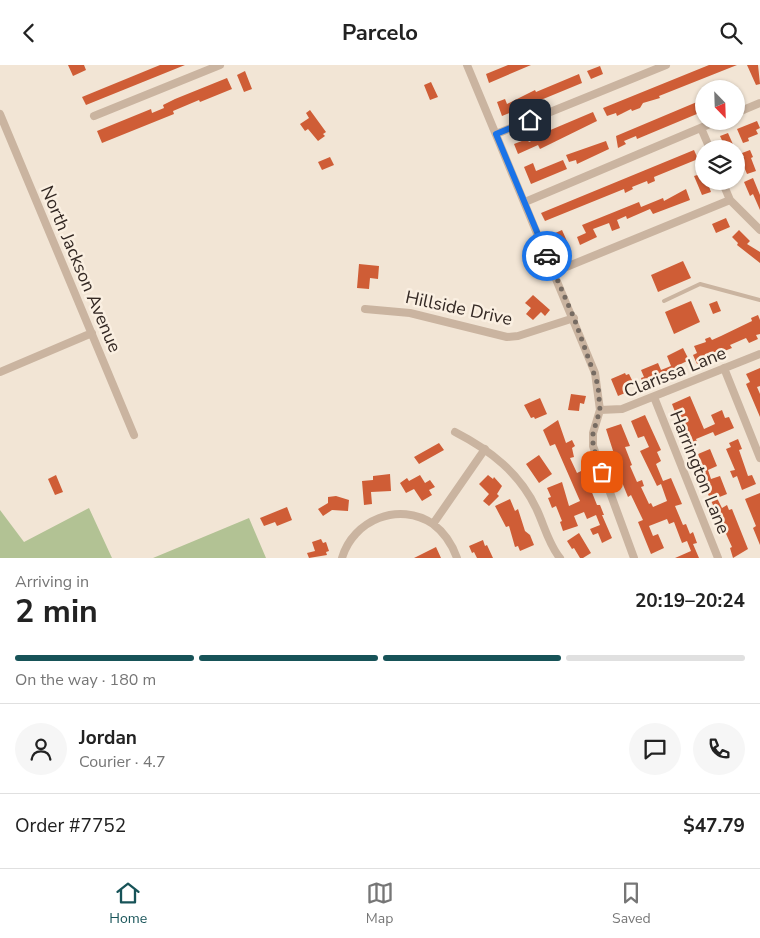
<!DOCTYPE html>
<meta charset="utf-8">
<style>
:root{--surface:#fff;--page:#f6f6f6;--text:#222;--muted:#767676;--line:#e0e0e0;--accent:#175358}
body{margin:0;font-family:"Nunito Sans",sans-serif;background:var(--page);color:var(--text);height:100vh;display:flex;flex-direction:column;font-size:19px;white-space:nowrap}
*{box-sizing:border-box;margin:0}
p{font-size:16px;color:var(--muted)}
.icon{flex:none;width:28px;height:28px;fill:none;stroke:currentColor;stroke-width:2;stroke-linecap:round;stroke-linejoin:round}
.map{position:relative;height:493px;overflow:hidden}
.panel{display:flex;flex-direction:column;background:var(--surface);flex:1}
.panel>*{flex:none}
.needle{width:32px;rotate:157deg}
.buttons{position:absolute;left:695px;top:15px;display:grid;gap:10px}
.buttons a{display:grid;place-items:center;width:50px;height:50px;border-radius:50%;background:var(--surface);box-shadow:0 1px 4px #0004;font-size:25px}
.pin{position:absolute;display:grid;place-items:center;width:42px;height:42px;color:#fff;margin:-21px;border-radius:10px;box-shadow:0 2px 8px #0006}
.courier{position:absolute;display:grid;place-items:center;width:50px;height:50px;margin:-25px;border:4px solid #1a73e8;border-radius:50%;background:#fff;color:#222;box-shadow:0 1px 6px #0007}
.head em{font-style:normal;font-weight:700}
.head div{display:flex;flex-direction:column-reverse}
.head{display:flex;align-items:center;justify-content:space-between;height:85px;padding:0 15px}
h1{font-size:32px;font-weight:700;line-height:38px}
.bar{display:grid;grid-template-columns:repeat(4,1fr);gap:8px 5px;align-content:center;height:60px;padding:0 15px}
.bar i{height:6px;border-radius:4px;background:var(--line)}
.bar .current{background:var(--accent)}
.bar p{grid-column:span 4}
.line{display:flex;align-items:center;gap:12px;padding:0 15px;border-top:1px solid var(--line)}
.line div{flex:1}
.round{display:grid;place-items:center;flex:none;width:52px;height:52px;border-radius:26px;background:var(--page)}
header{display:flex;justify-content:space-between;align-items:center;height:65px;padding:0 15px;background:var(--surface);font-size:22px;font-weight:700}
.dock{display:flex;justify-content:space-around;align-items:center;height:70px;border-top:1px solid var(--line);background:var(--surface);font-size:14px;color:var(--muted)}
.dock a{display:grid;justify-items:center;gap:2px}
.dock .current{color:var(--accent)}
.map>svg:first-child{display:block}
</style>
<header><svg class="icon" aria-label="back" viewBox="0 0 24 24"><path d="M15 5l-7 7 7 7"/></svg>Parcelo<svg class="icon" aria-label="search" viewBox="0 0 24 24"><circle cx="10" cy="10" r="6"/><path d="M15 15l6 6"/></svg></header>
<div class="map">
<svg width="760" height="493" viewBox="0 0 760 493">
<rect width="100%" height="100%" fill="#f2e5d5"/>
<path fill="#b2c294" d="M89 443 112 493H0V445L24 477Z
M249 453 266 493H153Z"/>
<path fill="#cf5d36" d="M68 0H84L86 5 73 11Z
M160 0H185L86 40 82 32Z
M508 0H531L489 18 486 9Z
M709 0H737L659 31 660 33 643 38 640 43 632 46 631 44 617 51 616 48 607 51 603 43Z
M747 0H758L760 19 756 20Z
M600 1 603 9 591 14 587 6Z
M245 6 252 24 244 27 237 10Z
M579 9 582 18 502 51 497 37 505 34 507 39 535 25 536 27Z
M227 13 232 24 200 37 199 35 173 46 174 49 102 78 97 66 151 44 152 48 164 43 163 40 175 34Z
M431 17 438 32 430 35 424 20Z
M704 34V46L637 74 636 71 624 76 626 79 618 83 616 71Z
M310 45 326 67 323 69 325 71 318 76 308 64 305 66 300 59 309 53 306 48Z
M593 47 597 56 540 84 538 80 518 89 514 79 527 74 529 77 543 71 541 69Z
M757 56 760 63 756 65 758 69 748 73 749 76 743 78 737 64Z
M728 68 735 84H726L720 71Z
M606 76 609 84 577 99 576 95 569 97 566 90Z
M694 85 698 94 654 112 655 116 648 119 647 116 632 122 633 124 625 128 624 124 545 156 541 148Z
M750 85 753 92 751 93 756 106 747 109 744 102 736 105V95L744 92 742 88Z
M330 92 334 100 322 105 318 97Z
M563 95 567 104 531 119 524 102 533 98 536 106Z
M704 108V116H707L711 127 702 130 694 111Z
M753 113 760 130V145L753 129 750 131 744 117Z
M686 124 690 135 653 149 650 144 627 154 626 151 617 155 620 163 612 166 609 158 593 164 597 172 580 180 577 172 586 168 582 160 639 137 641 142 663 133 664 136Z
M726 153 730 162 716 168 712 159Z
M562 165 570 183 560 187 553 169Z
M739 165 750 176 747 179 760 187V198L737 180 738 178 732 172Z
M683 196 691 213 658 227 651 210Z
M359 199 379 201 378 214 370 213 369 224 357 223Z
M533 230 550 245 545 251 541 247 533 255 526 249 531 243 525 238Z
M691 236 700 257 674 269 665 247Z
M717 236 721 246 713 249 709 239Z
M758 250 760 255V269L756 270 758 274 749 278 746 273 730 280 732 283 722 287 721 285 705 291 707 295 697 299 693 290 697 288 694 281 706 277 705 274 710 272 712 275 721 271 752 256 751 253Z
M683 283 689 295 679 300 681 306 654 315 655 317 644 321 641 313 644 312 641 305 658 298 661 305 671 301 667 291Z
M760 303V321L757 322 760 329V352L746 319 750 317 746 309Z
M625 308 626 310 629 309 634 319 623 324 625 328 618 331 611 314Z
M571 329 586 331 584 339 580 338 579 346 568 345Z
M690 331 704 364 715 359 711 350 722 345 725 353 729 352 734 363 715 371 713 367 696 374 697 377 688 381 684 371 689 369 683 355 679 357 672 339Z
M540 333 547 349 535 354 534 352 531 353 524 340Z
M645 350 661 385 657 387 661 396 656 399 663 416 671 413 682 439 675 441 683 460 686 459 690 469 693 467 697 478 693 479 699 493H675L691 486 687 476 682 478 674 457 669 459 667 454 649 461 653 471 658 469 664 483 651 489 638 457 643 455 631 430 628 432 612 393 615 392 606 364 621 359 630 381 625 382 632 400 630 401 637 417 642 415 644 421 641 422 649 439 651 438 653 442 667 436 661 419 657 421 640 386 649 382 644 371 638 373 631 356Z
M558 355 566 378 572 375 575 381 572 383 574 392 570 393 577 408 583 405 593 425H591L597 440H600L604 450H602L612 473 602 478 598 468 593 470 590 464 600 460 596 450 587 454 584 447 574 451 578 461 563 466 560 457 562 456 556 441 552 443 548 433 551 432 547 423 562 417 569 441 580 436 555 379 550 381 543 365Z
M738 374 742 384 739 385 748 411 752 410 756 419 742 425 737 411 733 413 730 406 735 405 726 384 731 382 729 378Z
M439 378 444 385 419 399 414 392Z
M710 384 717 401 708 405 711 414 720 411 727 429 717 433 722 443 727 440 729 445 732 444 748 484 733 493 730 483 732 482 708 429 711 427 704 410 701 412 697 402 702 400 698 389Z
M539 390 552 409 539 418 526 399Z
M390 409 391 426 371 427 372 439 364 440 362 416 373 415V411Z
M56 410 63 427 55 430 48 414Z
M420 410 425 418 430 415 435 422 429 425 432 430 422 436 414 424 406 428 400 418 407 413 409 416Z
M488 410 493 414 494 412 502 421 497 429 499 431 489 441 483 436 489 429 479 419Z
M760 428V480L753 463 756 461 745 434Z
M336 431 349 435 348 446 332 445 323 451 318 444 328 438V432Z
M510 434 515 446 518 444 525 466 530 470 534 480 520 486 518 481 515 482 509 461 506 462 495 441Z
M287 442 292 455 277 461 275 457 264 461 260 453Z
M579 468 591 488 583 493H580L574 483 572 484 567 476Z
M321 474 323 478 326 477 329 486 326 487 327 490 309 493 307 488 315 486 312 477Z
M483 475 485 481 487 480 493 493H477L474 487 472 488 469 481Z
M436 482 441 493H414Z"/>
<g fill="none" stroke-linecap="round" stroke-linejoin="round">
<path stroke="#cab4a0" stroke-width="4" d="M664 236 700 219 760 235"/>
<path stroke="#cab4a0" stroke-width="8" d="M467 0 595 308 600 345 593 368V381L634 493
M736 48 760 38
M0 49 134 370
M94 51 220 0
M701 63 710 84
M496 69 666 0
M722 116 730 135 760 165
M525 137 717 56
M554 207 730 135
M365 244 410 248 507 272 518 271 574 253
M724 303 760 393
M0 307 92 268
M654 332 718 493
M600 345 622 344 760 289
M455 367C490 385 520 408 537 445 544 460 549 480 560 493
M433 459 485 384
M342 493C353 455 399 436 433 459 445 468 452 479 457 493"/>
</g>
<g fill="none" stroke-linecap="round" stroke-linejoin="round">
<path stroke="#766b62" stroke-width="5" stroke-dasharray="0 9" d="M547 191 574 253 598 320 600 345 593 368V381L602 407"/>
<path stroke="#1a73e8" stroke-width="6" d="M530 55 496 69 547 191"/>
</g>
<g text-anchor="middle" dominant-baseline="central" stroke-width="5" stroke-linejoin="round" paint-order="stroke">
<g font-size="18" fill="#342924" stroke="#faefe1">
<text transform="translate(81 204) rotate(67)">North Jackson Avenue</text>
<text transform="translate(459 243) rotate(12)">Hillside Drive</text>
<text transform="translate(675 307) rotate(-22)">Clarissa Lane</text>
<text transform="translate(700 407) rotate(68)">Harrington Lane</text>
</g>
</g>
</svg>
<div class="buttons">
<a><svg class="needle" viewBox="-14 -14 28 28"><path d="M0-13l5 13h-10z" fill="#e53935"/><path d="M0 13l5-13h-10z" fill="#767676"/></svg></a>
<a><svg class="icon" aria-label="layers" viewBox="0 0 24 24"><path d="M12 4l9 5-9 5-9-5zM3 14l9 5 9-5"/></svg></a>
</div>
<div class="pin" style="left:602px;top:407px;background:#ea580c"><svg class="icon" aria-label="bag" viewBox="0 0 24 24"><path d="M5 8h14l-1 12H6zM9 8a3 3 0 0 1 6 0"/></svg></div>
<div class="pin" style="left:530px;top:55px;background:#1f2937"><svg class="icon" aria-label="home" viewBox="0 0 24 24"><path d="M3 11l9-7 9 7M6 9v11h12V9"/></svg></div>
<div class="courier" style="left:547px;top:191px"><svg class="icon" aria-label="car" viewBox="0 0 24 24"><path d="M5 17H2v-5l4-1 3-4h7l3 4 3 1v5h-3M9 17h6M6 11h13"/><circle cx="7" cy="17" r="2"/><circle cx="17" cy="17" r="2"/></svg></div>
</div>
<section class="panel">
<div class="head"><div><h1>2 min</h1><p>Arriving in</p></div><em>20:19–20:24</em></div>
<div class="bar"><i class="current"></i><i class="current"></i><i class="current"></i><i></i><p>On the way · 180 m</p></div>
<div class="line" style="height:90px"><a class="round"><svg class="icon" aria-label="person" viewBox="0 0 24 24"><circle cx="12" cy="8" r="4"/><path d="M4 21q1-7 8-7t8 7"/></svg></a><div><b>Jordan</b><p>Courier · 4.7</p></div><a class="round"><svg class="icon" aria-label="chat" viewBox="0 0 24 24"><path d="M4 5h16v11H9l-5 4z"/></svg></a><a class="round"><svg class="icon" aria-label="phone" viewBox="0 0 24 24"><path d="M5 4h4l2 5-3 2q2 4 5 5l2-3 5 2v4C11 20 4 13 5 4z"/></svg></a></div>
<div class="line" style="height:65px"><div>Order #7752</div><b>$47.79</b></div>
</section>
<nav class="dock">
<a class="current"><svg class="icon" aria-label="home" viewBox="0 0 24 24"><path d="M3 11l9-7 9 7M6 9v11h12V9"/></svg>Home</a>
<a><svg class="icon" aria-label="map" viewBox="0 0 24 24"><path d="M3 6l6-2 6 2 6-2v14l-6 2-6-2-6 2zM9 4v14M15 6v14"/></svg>Map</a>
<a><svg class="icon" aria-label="saved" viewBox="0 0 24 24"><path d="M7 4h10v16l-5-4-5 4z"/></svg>Saved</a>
</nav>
